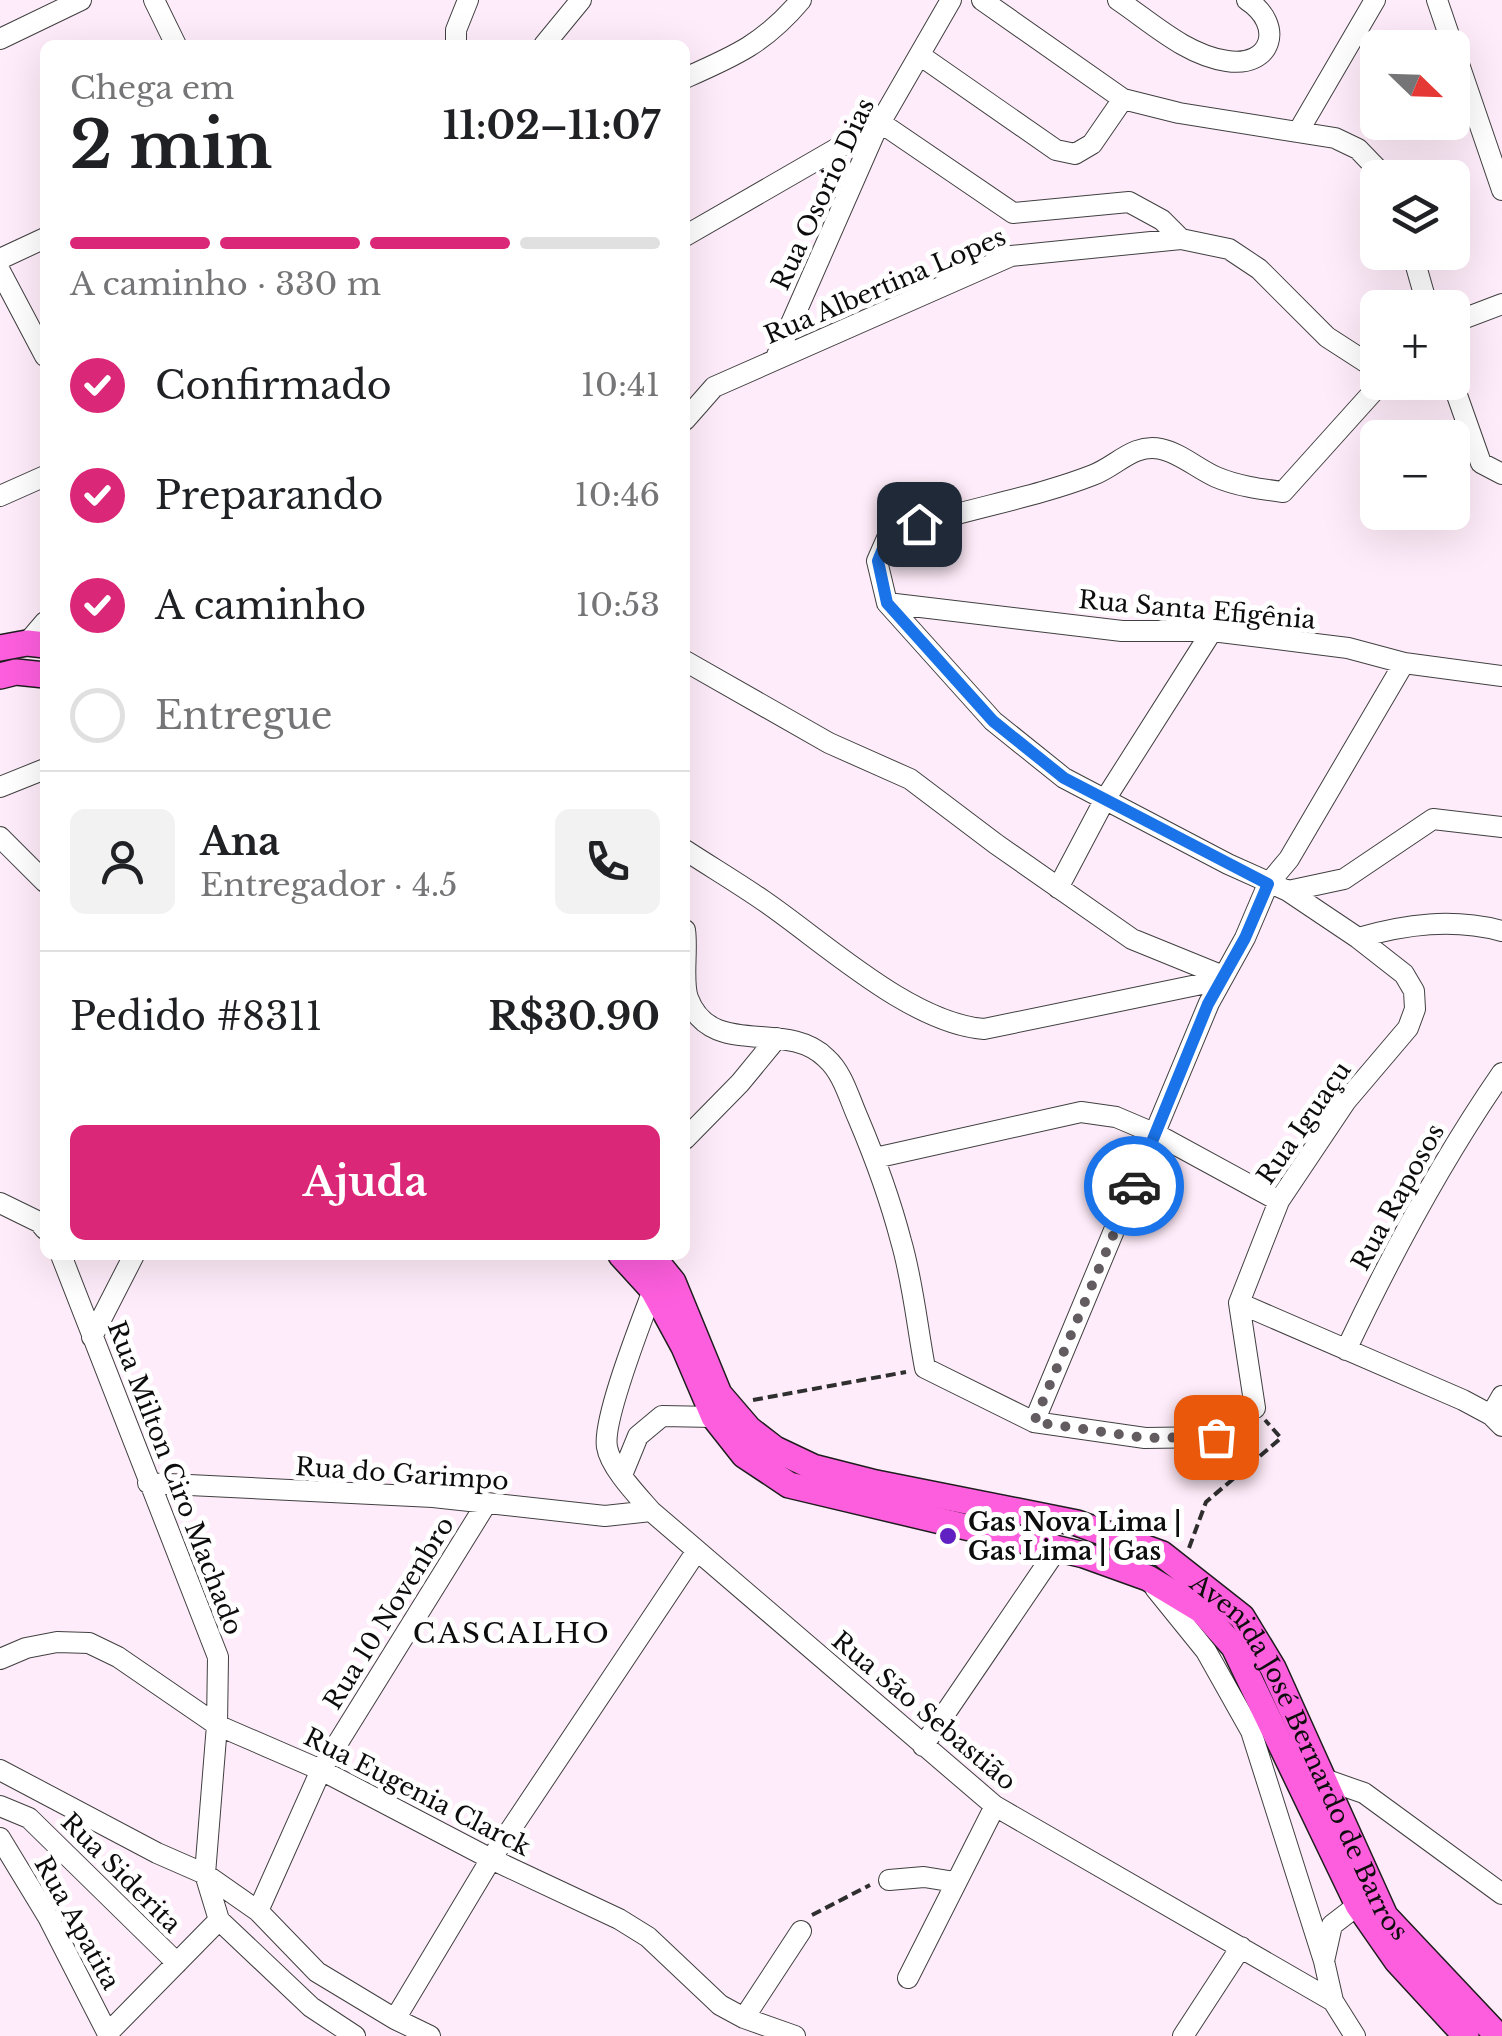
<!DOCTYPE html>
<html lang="pt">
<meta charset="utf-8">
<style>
:root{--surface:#fff;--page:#f2f2f2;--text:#202124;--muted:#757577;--line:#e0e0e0;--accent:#db2777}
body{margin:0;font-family:"Libre Baskerville",serif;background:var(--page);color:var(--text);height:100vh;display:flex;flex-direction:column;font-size:38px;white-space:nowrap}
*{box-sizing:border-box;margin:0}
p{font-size:32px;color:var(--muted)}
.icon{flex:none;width:55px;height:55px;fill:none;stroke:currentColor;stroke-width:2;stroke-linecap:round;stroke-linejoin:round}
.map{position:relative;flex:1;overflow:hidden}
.details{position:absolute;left:40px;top:40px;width:650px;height:1220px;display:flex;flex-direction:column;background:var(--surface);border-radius:15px;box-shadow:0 10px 40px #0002}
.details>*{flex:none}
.needle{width:65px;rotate:113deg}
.fabs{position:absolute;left:1360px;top:30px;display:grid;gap:20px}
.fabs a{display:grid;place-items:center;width:110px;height:110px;border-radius:15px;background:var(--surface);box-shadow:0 10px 40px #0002;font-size:50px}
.pin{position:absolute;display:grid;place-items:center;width:85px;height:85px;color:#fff;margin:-42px;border-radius:20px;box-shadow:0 5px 15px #0006}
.courier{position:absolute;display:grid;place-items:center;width:100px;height:100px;margin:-50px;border:8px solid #1a73e8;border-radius:50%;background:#fff;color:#222;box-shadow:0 2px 12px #0007}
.summary em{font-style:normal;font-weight:700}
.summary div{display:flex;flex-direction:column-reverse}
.summary{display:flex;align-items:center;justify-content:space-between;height:170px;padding:0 30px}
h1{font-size:65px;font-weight:700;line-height:75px}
.bar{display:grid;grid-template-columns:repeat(4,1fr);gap:15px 10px;align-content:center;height:120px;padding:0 30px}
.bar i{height:12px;border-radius:8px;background:var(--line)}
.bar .selected{background:var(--accent)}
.bar p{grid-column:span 4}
.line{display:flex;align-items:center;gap:25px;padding:0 30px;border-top:2px solid var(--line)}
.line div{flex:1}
.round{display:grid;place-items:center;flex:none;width:105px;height:105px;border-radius:15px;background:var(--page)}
ol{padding:0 30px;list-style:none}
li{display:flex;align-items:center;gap:30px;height:110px}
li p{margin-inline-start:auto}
li .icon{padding:10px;border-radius:50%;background:var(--accent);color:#fff;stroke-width:4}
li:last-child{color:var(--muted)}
li i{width:55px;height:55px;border:5px solid var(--line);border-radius:50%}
.cta{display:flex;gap:20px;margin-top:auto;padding:20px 30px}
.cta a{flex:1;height:115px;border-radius:15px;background:var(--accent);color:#fff;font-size:40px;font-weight:700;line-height:115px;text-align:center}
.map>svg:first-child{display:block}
</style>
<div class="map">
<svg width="1502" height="2036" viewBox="0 0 1502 2036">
<rect width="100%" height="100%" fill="#ffecfa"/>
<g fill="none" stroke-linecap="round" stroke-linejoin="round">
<defs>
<path id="minor" d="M154 0 176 45
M982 0 1123 99 1179 113 1335 138 1358 149 1386 178
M1118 0C1152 23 1186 55 1227 61 1272 68 1285 25 1247 0
M1437 0 1502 190
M0 39 81 0
M456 45V30L468 0
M544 45 581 0
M921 56 1056 150 1075 154 1092 144 1123 99
M685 78C735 56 765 43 801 0
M1298 132 1375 0
M685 236 881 123 1013 213 1129 202 1162 220 1181 239
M1412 252 1428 308
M0 259 45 238
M0 271 45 356
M1452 323 1502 304
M775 360 876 130 951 0
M1452 381 1481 463 1502 474
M685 420 714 387 1011 256 1181 239 1229 249 1259 269 1327 337 1378 370
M0 496 45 476
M887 603 1122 631H1212L1348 648 1404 663 1502 676
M27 643 45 622
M685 661 829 743 910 779 996 844 1132 939 1223 976
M0 787 45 769
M0 837 45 882
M685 850C711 867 738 883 764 901 824 942 910 1023 984 1029L1221 980
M1058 888 1104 801 1212 631
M1288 891 1344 879 1433 819 1502 827
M685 930C688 949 682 982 688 998 711 1060 786 1018 826 1058 843 1073 849 1098 858 1118 875 1158 890 1199 901 1241 913 1282 917 1326 925 1368L1034 1422 1145 1438 1216 1437
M1358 938C1406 924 1453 918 1502 931
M685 1139 740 1083 777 1038
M875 1158 1081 1112 1116 1117 1156 1134 1279 1201
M0 1203 39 1222 45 1229
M61 1255 218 1657 217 1725 205 1874 219 1920 311 2007 355 2036
M653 1290C642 1320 602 1420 607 1447 610 1467 638 1496 651 1511L995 1806 1333 2001
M1239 1303 1279 1201 1346 1101 1408 1028 1415 1009 1414 991 1404 974 1358 938 1288 891 1228 864 1064 778 993 721 887 603 877 561 888 536C954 510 1026 501 1093 475 1117 466 1133 443 1161 449 1180 453 1198 469 1216 477 1237 486 1260 489 1283 492L1382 382
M1239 1303 1463 1400 1491 1415 1502 1426
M1239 1303 1255 1408
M92 1337 134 1255
M1346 1350C1392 1253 1441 1161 1502 1073
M1491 1415 1502 1396
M1034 1422 1209 1003 1245 938 1268 884 1289 859 1404 663
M622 1475 638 1436 662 1416 714 1417
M148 1483 433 1497 605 1516 651 1511
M1155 1588 1206 1651 1251 1731 1324 1961
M0 1659 26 1648 57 1642 89 1643 118 1657 217 1725 321 1770 491 1859 619 1919 648 1937 720 2005 744 2018 795 2036
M923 1746 1057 1549
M0 1770 157 1853 205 1874 258 1911 317 1972 395 2019 430 2036
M1324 1779 1364 1793 1502 1894
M0 1806 29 1818 177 1963
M0 1838 48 1917 109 2036
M889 1880 924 1877 955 1882
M258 1911 321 1770 486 1504
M908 1978 995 1806
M744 2018 801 1931
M395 2019 491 1859 696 1552
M109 2032 219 1920
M1183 2036 1241 1947
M1355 2036 1333 2001 1324 1961 1332 1925 1358 1905"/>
<g id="major">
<path d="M0 648 27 643 45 645"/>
<path d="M0 676 16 672 45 675"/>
<path d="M621 1255 653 1290 684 1347 714 1417 744 1455 789 1485 1084 1555 1148 1578 1201 1610 1234 1647 1358 1905 1397 1961 1466 2036"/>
<path id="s1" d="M651 1255 673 1282 719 1394 749 1429 775 1449 813 1467 876 1483 1077 1523 1162 1554 1242 1617 1273 1668 1385 1916 1498 2036"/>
</g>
</defs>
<use href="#minor" stroke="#404040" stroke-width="22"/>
<use href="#major" stroke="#1e1e1e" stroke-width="28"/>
<path stroke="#2f2f2f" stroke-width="4" stroke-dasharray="10 5" stroke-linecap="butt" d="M753 1400 906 1372
M1189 1548 1206 1502 1281 1438 1265 1420
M812 1915 870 1885"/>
<use href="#minor" stroke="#fff" stroke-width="20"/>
<use href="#major" stroke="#fd5edd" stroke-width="25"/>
</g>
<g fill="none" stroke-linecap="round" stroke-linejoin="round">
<path stroke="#625b60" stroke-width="10" stroke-dasharray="0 18" d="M1134 1186 1034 1422 1145 1438 1216 1437"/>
<path stroke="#1a73e8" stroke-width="12" d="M919 524 888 536 878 561 887 603 993 721 1064 778 1268 884 1245 938 1208 1004 1134 1186"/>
</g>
<circle fill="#6120c1" stroke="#fff" stroke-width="4" cx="948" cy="1536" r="10"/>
<g text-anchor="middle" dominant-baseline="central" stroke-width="10" stroke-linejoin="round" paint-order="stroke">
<g font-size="25" fill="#0d0d0d" stroke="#fff">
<text transform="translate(823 194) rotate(-65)">Rua Osorio Dias</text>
<text transform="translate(885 286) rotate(-23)">Rua Albertina Lopes</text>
<text transform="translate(1197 610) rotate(5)">Rua Santa Efigênia</text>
<text transform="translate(1304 1123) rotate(-55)">Rua Iguaçu</text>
<text transform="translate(1398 1197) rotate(-61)">Rua Raposos</text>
<text transform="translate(402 1474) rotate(4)">Rua do Garimpo</text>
<text transform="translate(175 1478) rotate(69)">Rua Milton Ciro Machado</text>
<text transform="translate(389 1613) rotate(-58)">Rua 10 Novenbro</text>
<text transform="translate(924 1711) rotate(40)">Rua São Sebastião</text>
<text stroke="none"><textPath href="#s1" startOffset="888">Avenida José Bernardo de Barros</textPath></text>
<text transform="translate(417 1792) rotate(27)">Rua Eugenia Clarck</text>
<text transform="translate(121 1873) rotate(45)">Rua Siderita</text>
<text transform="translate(77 1923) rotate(61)">Rua Apatita</text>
</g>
<g font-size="25" font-weight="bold" fill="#0d0d0d" stroke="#fff" text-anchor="start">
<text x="968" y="1522">Gas Nova Lima |<tspan x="968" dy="29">Gas Lima | Gas</tspan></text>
</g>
<g font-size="28" letter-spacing="2.5" fill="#0d0d0d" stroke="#fff">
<text x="512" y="1633">CASCALHO</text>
</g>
</g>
</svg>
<div class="fabs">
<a><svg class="needle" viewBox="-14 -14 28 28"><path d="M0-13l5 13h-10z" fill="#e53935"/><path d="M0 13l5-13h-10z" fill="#757577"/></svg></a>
<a><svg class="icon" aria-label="layers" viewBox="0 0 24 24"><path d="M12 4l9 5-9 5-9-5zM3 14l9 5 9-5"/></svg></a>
<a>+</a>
<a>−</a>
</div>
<div class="pin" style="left:1216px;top:1437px;background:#ea580c"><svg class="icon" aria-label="bag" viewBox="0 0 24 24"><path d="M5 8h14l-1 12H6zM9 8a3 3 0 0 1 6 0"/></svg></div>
<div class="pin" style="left:919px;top:524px;background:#1f2937"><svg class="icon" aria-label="home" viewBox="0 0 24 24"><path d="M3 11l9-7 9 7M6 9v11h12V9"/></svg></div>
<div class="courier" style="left:1134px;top:1186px"><svg class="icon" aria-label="car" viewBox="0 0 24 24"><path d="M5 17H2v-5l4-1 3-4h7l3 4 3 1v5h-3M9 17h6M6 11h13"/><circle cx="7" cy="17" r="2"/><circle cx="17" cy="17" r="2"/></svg></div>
<section class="details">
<div class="summary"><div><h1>2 min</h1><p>Chega em</p></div><em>11:02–11:07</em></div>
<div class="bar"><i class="selected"></i><i class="selected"></i><i class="selected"></i><i></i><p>A caminho · 330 m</p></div>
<ol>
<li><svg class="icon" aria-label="check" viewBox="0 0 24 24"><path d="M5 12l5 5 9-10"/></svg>Confirmado<p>10:41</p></li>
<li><svg class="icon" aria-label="check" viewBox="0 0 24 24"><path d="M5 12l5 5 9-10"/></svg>Preparando<p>10:46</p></li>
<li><svg class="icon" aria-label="check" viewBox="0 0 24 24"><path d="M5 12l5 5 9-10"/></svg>A caminho<p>10:53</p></li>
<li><i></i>Entregue</li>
</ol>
<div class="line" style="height:180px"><a class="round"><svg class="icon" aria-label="person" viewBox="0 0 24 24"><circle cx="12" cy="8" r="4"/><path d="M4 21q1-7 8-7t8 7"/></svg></a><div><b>Ana</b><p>Entregador · 4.5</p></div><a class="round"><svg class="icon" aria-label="phone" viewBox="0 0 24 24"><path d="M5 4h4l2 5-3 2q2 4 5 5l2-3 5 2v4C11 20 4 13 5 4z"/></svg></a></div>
<div class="line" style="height:130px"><div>Pedido #8311</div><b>R$30.90</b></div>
<div class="cta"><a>Ajuda</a></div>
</section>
</div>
